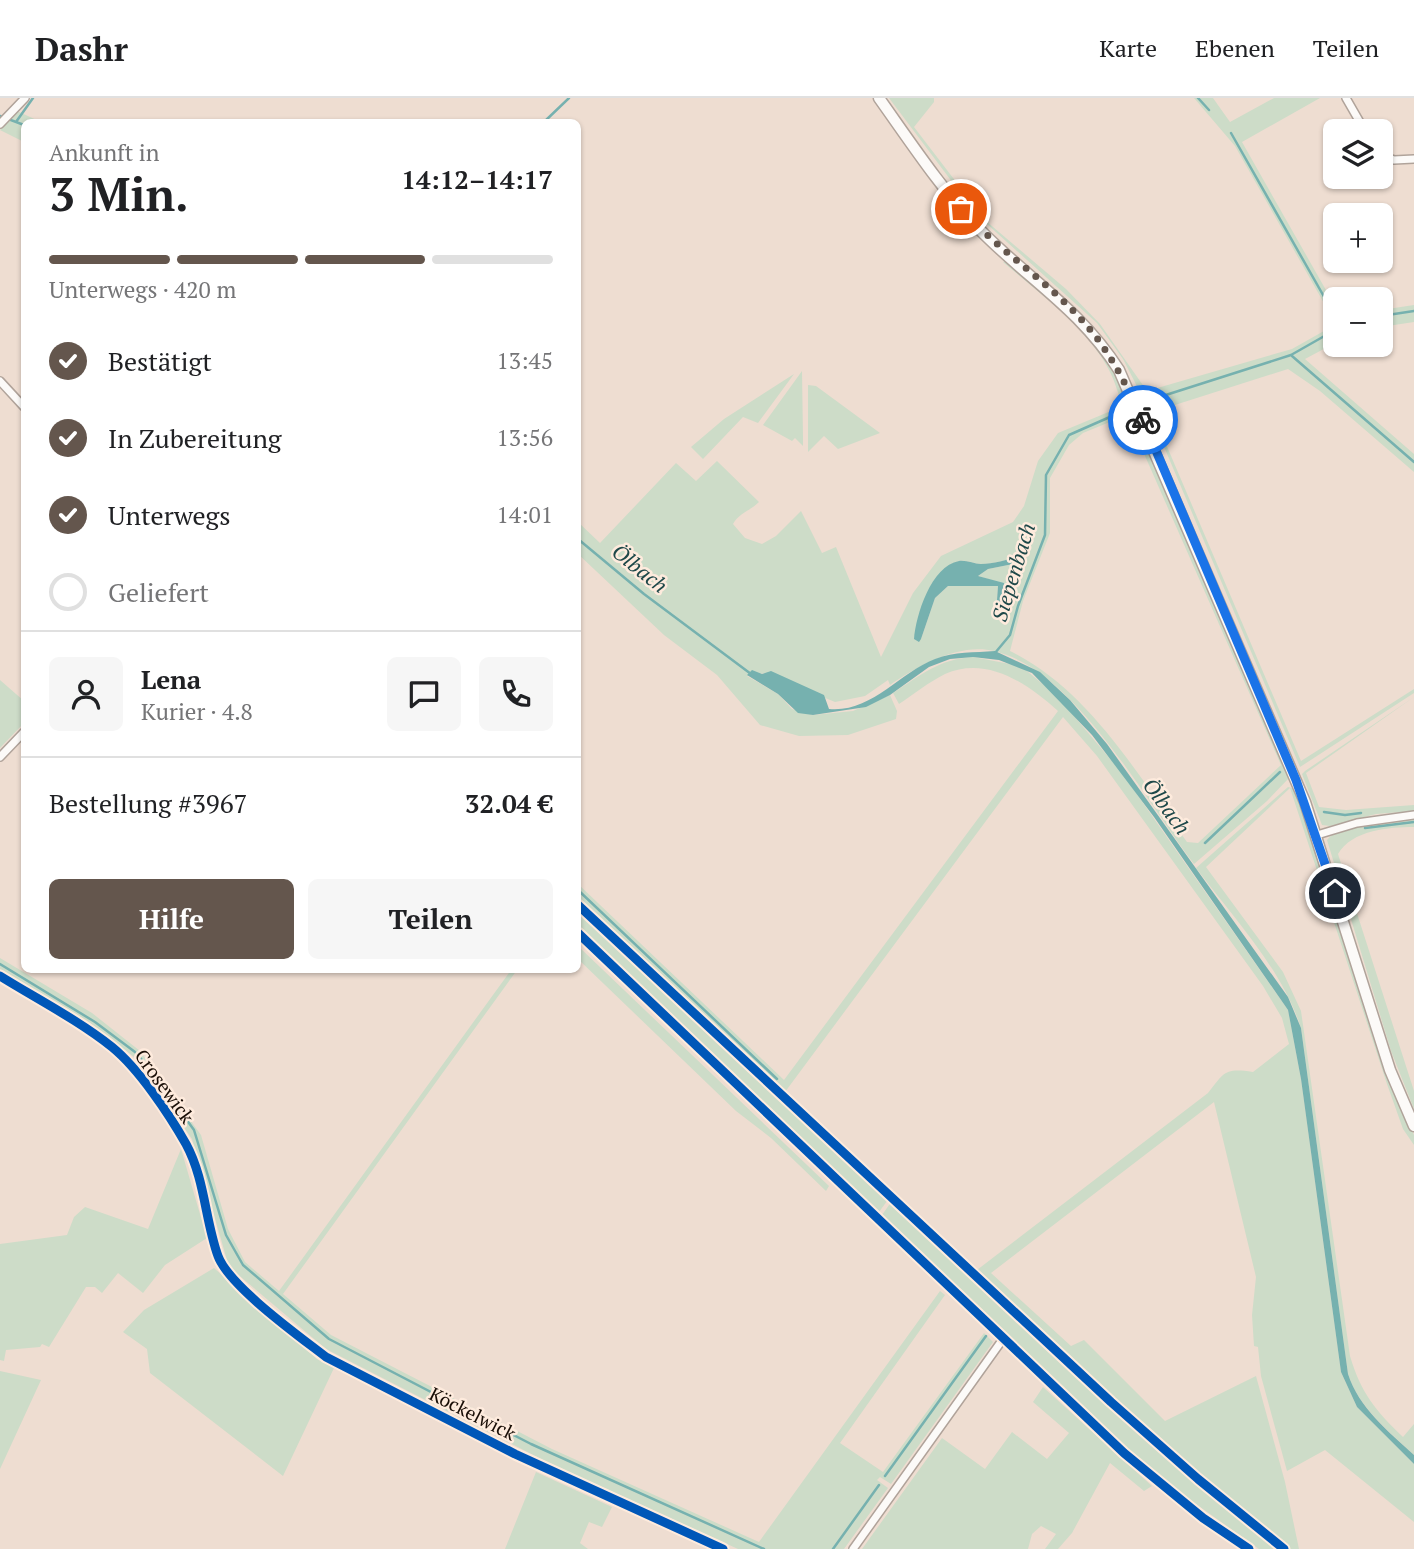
<!DOCTYPE html>
<html lang="de">
<meta charset="utf-8">
<style>
:root{--surface:#fff;--page:#f6f6f6;--text:#202124;--muted:#757577;--line:#e0e0e0;--accent:#64564d}
body{margin:0;font-family:"PT Serif",serif;background:var(--page);color:var(--text);height:100vh;display:flex;flex-direction:column;font-size:26px;white-space:nowrap}
*{box-sizing:border-box;margin:0}
p{font-size:23px;color:var(--muted)}
.icon{flex:none;width:38px;height:38px;fill:none;stroke:currentColor;stroke-width:2;stroke-linecap:round;stroke-linejoin:round}
.map{position:relative;flex:1;overflow:hidden}
.panel{position:absolute;left:21px;top:21px;width:560px;height:854px;display:flex;flex-direction:column;background:var(--surface);border-radius:10px;box-shadow:0 2px 5px #0004}
.panel>*{flex:none}
.controls{position:absolute;left:1323px;top:21px;display:grid;gap:14px}
.controls a{display:grid;place-items:center;width:70px;height:70px;border-radius:10px;background:var(--surface);box-shadow:0 2px 5px #0004;font-size:35px}
.pin{position:absolute;display:grid;place-items:center;width:60px;height:60px;color:#fff;margin:-30px;border:4px solid #fff;border-radius:50%;box-shadow:0 2px 7px #0007}
.courier{position:absolute;display:grid;place-items:center;width:70px;height:70px;margin:-35px;border:5px solid #1a73e8;border-radius:50%;background:#fff;color:#222;box-shadow:0 2px 9px #0007}
.headline em{font-style:normal;font-weight:700}
.headline div{display:flex;flex-direction:column-reverse}
.headline{display:flex;align-items:center;justify-content:space-between;height:119px;padding:0 28px}
h1{font-size:46px;font-weight:700;line-height:52px}
.bar{display:grid;grid-template-columns:repeat(4,1fr);gap:10px 7px;align-content:center;height:84px;padding:0 28px}
.bar i{height:9px;border-radius:5px;background:var(--line)}
.bar .on{background:var(--accent)}
.bar p{grid-column:span 4}
.line{display:flex;align-items:center;gap:18px;padding:0 28px;border-top:2px solid var(--line)}
.line div{flex:1}
.round{display:grid;place-items:center;flex:none;width:74px;height:74px;border-radius:10px;background:var(--page)}
ol{padding:0 28px;list-style:none}
li{display:flex;align-items:center;gap:21px;height:77px}
li p{margin-inline-start:auto}
li .icon{padding:7px;border-radius:50%;background:var(--accent);color:#fff;stroke-width:4}
li:last-child{color:var(--muted)}
li i{width:38px;height:38px;border:4px solid var(--line);border-radius:50%}
.primary-button{display:flex;gap:14px;margin-top:auto;padding:14px 28px}
.primary-button a{flex:1;height:80px;border-radius:10px;background:var(--accent);color:#fff;font-size:28px;font-weight:700;line-height:80px;text-align:center}
.primary-button a+a{background:var(--page);color:var(--text)}
header{display:flex;align-items:center;gap:42px;box-sizing:border-box;height:98px;padding:0 35px;background:var(--surface);border-bottom:2px solid var(--line)}
header strong{font-size:33px}
nav{display:flex;gap:38px;margin-inline-start:auto;font-size:24px}
.map>svg:first-child{display:block}
</style>
<header>
<strong>Dashr</strong>
<nav><a>Karte</a><a>Ebenen</a><a>Teilen</a></nav>
</header>
<div class="map">
<svg width="1414" height="1451" viewBox="0 0 1414 1451">
<rect width="100%" height="100%" fill="#eeddd1"/>
<path fill="#cddcc8" fill-rule="evenodd" d="M889 0H934V4L914 29 986 123 1066 191 1100 226 1147 293 1292 251 1331 229 1329 214 1235 48 1194 0H1213L1230 24 1274 0H1320L1242 44 1335 208V245L1305 261 1414 356V374L1320 293 1288 271 1156 313 1154 318 1301 663 1414 591V595L1300 669 1145 304 1123 261 1097 225 977 117Z
M17 13 41 24H24V44L0 32Z
M1008 163C1054 200 1096 240 1124 292L1290 679 1267 703 1194 766C1145 702 1075 572 994 553 958 545 918 568 890 587L888 582 865 598 835 604 765 575 747 578 778 596 792 611 813 617 853 613 890 597 897 613 896 621 848 637 799 638 760 627 717 577 664 537 578 456V424L600 445 676 365 696 383 717 363 759 404C750 413 739 415 733 426L745 440 762 446 776 438 801 413 822 455 836 449 881 559 913 495 941 458 1013 424 1024 408 1038 363 1058 335 1123 308C1118 296 1115 283 1109 272 1087 229 1039 195 1003 164ZM1127 317 1281 667 1198 745 1187 744C1136 675 1089 592 1010 553L1023 503 1050 435V380L1069 347 1083 335ZM1020 450 1023 464 988 471 978 478 995 483 1006 499 1004 516 999 520 996 516 998 488H948L935 500 921 541H914C921 518 931 468 960 463 967 462 974 466 982 466 994 466 1009 462 1019 457Z
M1414 207V224L1381 229V212Z
M802 273 803 340V348L795 340 792 343 763 327Z
M794 276 758 325 743 319 703 361 691 349 724 321Z
M808 287 816 288 880 335 838 351 824 338 808 354Z
M973 559 1021 568 1057 598 1122 675 1288 912 1301 981 1341 1274 1357 1309 1414 1366V1424L1325 1352 1287 1373 1261 1278 1258 1249 1254 1248 1252 1217 1256 1179 1214 1004 991 1175 1071 1248 1084 1242 1165 1323 1256 1278 1285 1384 1299 1451H1259L1172 1389 1125 1349 882 1117 896 1097 977 1172 1208 995C1225 974 1224 970 1253 974L1289 946 1282 920 1263 888 1097 658 1063 619 785 994 893 1095 879 1114 578 828V786L784 982 1058 613C1028 586 987 557 945 576 929 584 914 596 899 606L893 595C921 577 939 561 973 559Z
M0 582 24 603V625L0 650Z
M1414 599 1306 675 1319 709 1346 712 1414 707V713L1376 716 1330 728 1322 727 1302 676 1305 673Z
M1288 689 1295 691 1302 708 1382 961 1414 1037V1047L1403 1031 1387 986 1290 690 1206 769 1283 874 1301 913 1350 1258C1361 1295 1375 1312 1403 1339L1414 1326V1357C1389 1333 1359 1310 1348 1276L1301 930C1282 871 1233 819 1196 770Z
M1414 720V729C1389 729 1352 732 1338 756L1414 993V1011L1391 953 1327 742C1341 724 1393 722 1414 720Z
M578 848 829 1088 826 1093 771 1040 736 1013 578 861Z
M0 860 92 915 140 953 201 1037 228 1131 245 1164 279 1193 511 872H517L283 1196 331 1237 552 1351 759 1444 940 1193 945 1197 840 1345 883 1374 984 1235 993 1244 891 1386 880 1379 877 1382 888 1390 844 1451H738L541 1361 326 1251 229 1169 192 1041 134 959 86 922 0 871Z
M181 1051 207 1140 165 1167 143 1195 118 1175 102 1195 95 1189H86L49 1249 42 1246 40 1249 6 1252 4 1263 0 1262V1146L67 1137 74 1119 85 1109 148 1131Z
M214 1170 317 1261 334 1270 283 1378 150 1275 147 1251 123 1234 144 1212Z
M0 1273 41 1282 0 1371Z
M1043 1289 1152 1388 1144 1393 1110 1365 1072 1435 1058 1451H1045L1056 1436 1041 1428 1032 1436 1028 1451H862L942 1340 985 1371 1012 1334 1047 1361 1069 1335 1033 1304Z
M536 1374 612 1409 602 1429 589 1424 580 1445 588 1451H505Z"/>
<path fill="#76b1af" d="M1022 447 1029 451 1023 464 988 471 978 478 1004 485 1006 499 1003 519 996 516 998 488H948L935 500 921 541 919 544 914 541C916 517 931 468 959 463 967 462 974 466 981 466 993 466 1009 462 1019 457Z
M995 553 1040 574 1070 602 1107 646 1288 899 1301 930 1348 1276C1359 1310 1388 1333 1414 1357V1366L1357 1309 1341 1274 1301 981 1288 912 1154 719 1092 637 1032 575 999 562 973 559 950 561 929 569 890 597 866 609 813 617 798 615 778 596 747 577 752 572 762 576 771 573 824 597 829 611C871 615 899 575 935 561 955 553 974 555 995 553Z"/>
<g fill="none" stroke-linecap="round" stroke-linejoin="round">
<path stroke="#76b1af" stroke-width="2.5" d="M1198 0 1209 12
M0 18 24 27
M16 24 33 0
M544 24 569 0
M1231 35 1335 218
M1381 218 1414 213
M1292 258 1414 364
M1147 303 1291 257 1335 232
M578 441 644 496 751 576
M995 555 1010 537 1018 508 1045 437 1046 377 1069 337 1128 311
M1324 714 1345 717 1361 715
M1365 730 1414 724
M1205 745 1280 674
M578 792 777 981
M0 866 95 924 135 954 150 971 194 1032 226 1137 243 1167 329 1241 531 1346 764 1451
M885 1378 986 1238
M833 1451 879 1387"/>
<defs>
<path id="street" d="M1346 0 1365 33
M0 26 25 0
M1381 57 1394 62 1414 61
M0 283 24 309
M0 659 24 634
M1317 737 1357 725 1414 717
M578 835 1124 1355 1203 1420 1249 1451
M0 878C37 901 78 922 112 949 139 971 169 1016 186 1046 205 1081 205 1122 218 1158 229 1188 299 1238 326 1259L515 1356 723 1451
M853 1451 1003 1241"/>
<path id="secondary" d="M879 0C911 45 942 92 980 132 1029 182 1079 210 1119 272L1305 704 1390 972 1414 1028"/>
</defs>
<use href="#street" stroke="#b0a39a" stroke-width="10"/>
<use href="#secondary" stroke="#b0a39a" stroke-width="13"/>
<use href="#street" stroke="#fcfaf8" stroke-width="7"/>
<use href="#secondary" stroke="#fcfaf8" stroke-width="10"/>
<defs>
<path id="cycleway" d="M578 807 1111 1304 1198 1381 1284 1451
M578 835 1124 1355 1203 1420 1249 1451
M0 878C37 901 78 922 112 949 139 971 169 1016 186 1046 205 1081 205 1122 218 1158 229 1188 299 1238 326 1259L515 1356 723 1451"/>
</defs>
<use href="#cycleway" stroke="#feebdd" stroke-width="13"/>
<use href="#cycleway" stroke="#0057b8" stroke-width="9"/>
</g>
<g fill="none" stroke-linecap="round" stroke-linejoin="round">
<path stroke="#64564d" stroke-width="7" stroke-dasharray="0 12.6" d="M961 111C1000 154 1051 185 1088 229 1112 257 1127 289 1143 322"/>
<path stroke="#1a73e8" stroke-width="9" d="M1143 322 1296 682 1335 795"/>
</g>
<g text-anchor="middle" dominant-baseline="central" stroke-width="5" stroke-linejoin="round" paint-order="stroke">
<g font-size="19" fill="#190e06" stroke="#feebdd">
<text transform="translate(165 988) rotate(54)">Crosewick</text>
<text transform="translate(473 1315) rotate(27)">Köckelwick</text>
</g>
<g font-size="21" font-style="italic" fill="#1e4849" stroke="#feebdd">
<text transform="translate(640 470) rotate(39)">Ölbach</text>
<text transform="translate(1013 474) rotate(-73)">Siepenbach</text>
<text transform="translate(1167 708) rotate(54)">Ölbach</text>
</g>
</g>
</svg>
<div class="controls">
<a><svg class="icon" aria-label="layers" viewBox="0 0 24 24"><path d="M12 4l9 5-9 5-9-5zM3 14l9 5 9-5"/></svg></a>
<a>+</a>
<a>−</a>
</div>
<div class="pin" style="left:961px;top:111px;background:#ea580c"><svg class="icon" aria-label="bag" viewBox="0 0 24 24"><path d="M5 8h14l-1 12H6zM9 8a3 3 0 0 1 6 0"/></svg></div>
<div class="pin" style="left:1335px;top:795px;background:#1f2937"><svg class="icon" aria-label="home" viewBox="0 0 24 24"><path d="M3 11l9-7 9 7M6 9v11h12V9"/></svg></div>
<div class="courier" style="left:1143px;top:322px"><svg class="icon" aria-label="bike" viewBox="0 0 24 24"><circle cx="6" cy="16" r="4"/><circle cx="18" cy="16" r="4"/><path d="M6 16l4-8h5l3 8M10 8l3 8H6M13 5h3"/></svg></div>
<section class="panel">
<div class="headline"><div><h1>3 Min.</h1><p>Ankunft in</p></div><em>14:12–14:17</em></div>
<div class="bar"><i class="on"></i><i class="on"></i><i class="on"></i><i></i><p>Unterwegs · 420 m</p></div>
<ol>
<li><svg class="icon" aria-label="check" viewBox="0 0 24 24"><path d="M5 12l5 5 9-10"/></svg>Bestätigt<p>13:45</p></li>
<li><svg class="icon" aria-label="check" viewBox="0 0 24 24"><path d="M5 12l5 5 9-10"/></svg>In Zubereitung<p>13:56</p></li>
<li><svg class="icon" aria-label="check" viewBox="0 0 24 24"><path d="M5 12l5 5 9-10"/></svg>Unterwegs<p>14:01</p></li>
<li><i></i>Geliefert</li>
</ol>
<div class="line" style="height:126px"><a class="round"><svg class="icon" aria-label="person" viewBox="0 0 24 24"><circle cx="12" cy="8" r="4"/><path d="M4 21q1-7 8-7t8 7"/></svg></a><div><b>Lena</b><p>Kurier · 4.8</p></div><a class="round"><svg class="icon" aria-label="chat" viewBox="0 0 24 24"><path d="M4 5h16v11H9l-5 4z"/></svg></a><a class="round"><svg class="icon" aria-label="phone" viewBox="0 0 24 24"><path d="M5 4h4l2 5-3 2q2 4 5 5l2-3 5 2v4C11 20 4 13 5 4z"/></svg></a></div>
<div class="line" style="height:91px"><div>Bestellung #3967</div><b>32.04 €</b></div>
<div class="primary-button"><a>Hilfe</a><a>Teilen</a></div>
</section>
</div>
